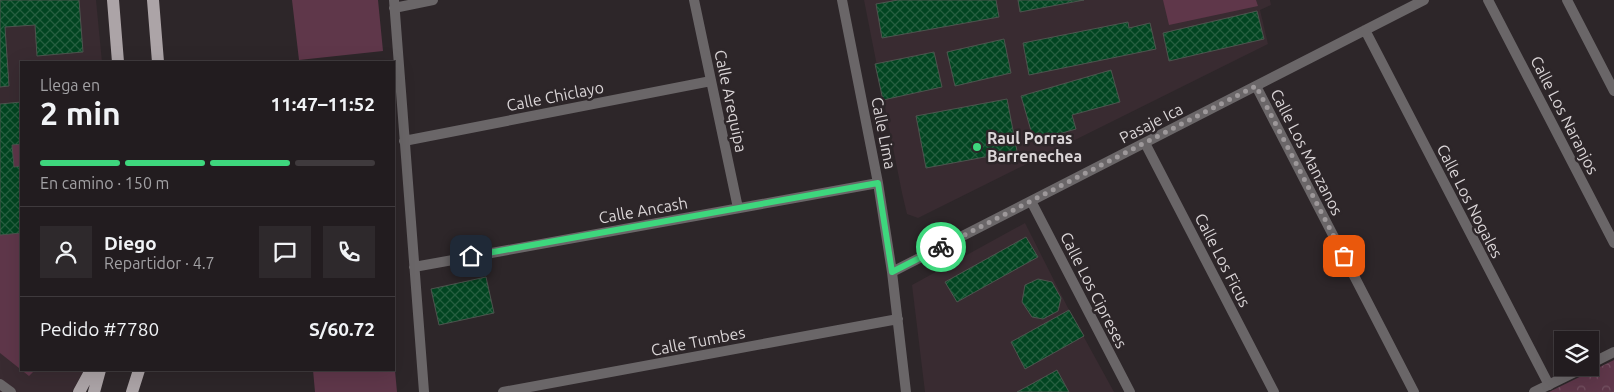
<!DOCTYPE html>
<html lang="es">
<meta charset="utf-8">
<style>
:root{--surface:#221c1f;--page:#2e292c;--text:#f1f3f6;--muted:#a2a1a4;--line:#3f3a3d;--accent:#3ed77d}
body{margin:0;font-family:Ubuntu,sans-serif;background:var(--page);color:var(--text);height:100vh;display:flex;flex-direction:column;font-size:19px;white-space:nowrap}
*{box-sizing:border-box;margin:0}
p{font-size:16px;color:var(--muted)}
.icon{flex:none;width:28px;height:28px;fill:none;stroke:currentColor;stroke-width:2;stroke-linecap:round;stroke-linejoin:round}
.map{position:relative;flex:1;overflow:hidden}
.panel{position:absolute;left:20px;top:61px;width:375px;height:310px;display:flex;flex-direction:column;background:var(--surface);border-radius:0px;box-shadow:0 5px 20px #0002,0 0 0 1px var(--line)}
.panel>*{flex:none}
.tools{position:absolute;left:1554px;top:331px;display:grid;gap:10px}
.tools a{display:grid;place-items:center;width:45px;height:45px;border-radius:0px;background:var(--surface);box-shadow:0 5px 20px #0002,0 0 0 1px var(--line);font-size:25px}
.pin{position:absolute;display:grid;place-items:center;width:42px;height:42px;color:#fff;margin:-21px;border-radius:10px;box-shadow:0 2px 8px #0006}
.courier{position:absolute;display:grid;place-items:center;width:50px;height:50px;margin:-25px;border:4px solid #3ed77d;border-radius:50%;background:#fff;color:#222;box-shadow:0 1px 6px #0007}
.summary em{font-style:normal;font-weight:700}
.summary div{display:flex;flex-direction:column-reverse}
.summary{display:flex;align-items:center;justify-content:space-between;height:85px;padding:0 20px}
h1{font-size:32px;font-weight:700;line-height:38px}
.bar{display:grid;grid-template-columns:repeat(4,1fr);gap:8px 5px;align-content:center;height:60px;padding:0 20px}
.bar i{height:6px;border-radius:4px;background:var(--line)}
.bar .active{background:var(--accent)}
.bar p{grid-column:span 4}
.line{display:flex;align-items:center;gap:12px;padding:0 20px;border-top:1px solid var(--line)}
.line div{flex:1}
.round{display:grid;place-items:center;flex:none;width:52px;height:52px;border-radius:0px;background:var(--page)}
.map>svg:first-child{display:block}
</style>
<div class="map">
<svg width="1614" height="392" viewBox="0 0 1614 392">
<defs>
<pattern id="park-crowns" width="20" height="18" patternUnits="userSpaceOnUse" patternTransform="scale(1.25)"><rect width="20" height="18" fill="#5f374a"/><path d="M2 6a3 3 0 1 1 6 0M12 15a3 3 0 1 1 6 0" fill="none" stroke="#755363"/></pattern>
<pattern id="building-cross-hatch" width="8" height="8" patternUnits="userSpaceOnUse" patternTransform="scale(1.25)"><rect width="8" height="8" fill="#024521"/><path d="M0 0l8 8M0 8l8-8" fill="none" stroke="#265f40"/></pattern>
</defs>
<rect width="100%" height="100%" fill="#2d2629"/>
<path fill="#392b31" d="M0 0H96L102 62H21V370H84L72 392H0Z
M864 0H1270L1271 5 1260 10 1268 44 918 218 907 214 902 193Z
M1025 223 1069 310 1114 392H925L912 285Z"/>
<path fill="url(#park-crowns)" d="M1614 360V392H1549Z"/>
<path fill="#5f374a" d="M292 0H378L383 51 299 60Z
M1163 0H1256L1258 6 1169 25Z
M21 144V166L14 167 12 145Z
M21 233V370H35L29 376 0 353V235Z
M394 359 397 392H315L313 370H394Z"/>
<path fill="url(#building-cross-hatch)" stroke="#4d544e" d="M0 0H79L83 52 37 56 35 25 5 27 9 86 0 87Z
M898 0H996L999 17 882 38 876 4Z
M1018 0H1084L1020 12Z
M1257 11 1264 39 1169 61 1163 33Z
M1128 22 1129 28 1150 23 1156 49 1029 75 1023 43Z
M1004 39 1011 73 955 86 947 52Z
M934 52 942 87 883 100 875 64Z
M1111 70 1120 102 1072 115 1076 129 1034 141 1021 96Z
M1007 99 1017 151 926 168 916 116Z
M21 102V144L12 145 14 167 21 166V233L0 235V104Z
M1026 237 1038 257 957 302 945 282Z
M486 277 494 313 439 325 431 289Z
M1038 279 1052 282 1061 298 1058 311 1043 319 1032 317 1022 302 1025 285Z
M1069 310 1084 336 1025 369 1011 342Z
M1057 370 1069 392H1017Z"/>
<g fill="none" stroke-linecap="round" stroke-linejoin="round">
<path stroke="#6a6668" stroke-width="10" d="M0 384 11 392"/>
<path stroke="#6a6668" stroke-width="10" d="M394 0 424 392
M694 0 738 208
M842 0 878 183 892 272 906 392
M1488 0 1614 243
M1567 0 1614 91
M394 8 433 0
M1365 30 1549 385
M1256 86 1414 392
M404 141 711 81
M1145 143 1274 392
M1031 201 1130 392
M414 267 878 183
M892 272 1424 0
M503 392 898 319"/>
<path stroke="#6a6668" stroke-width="10" d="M1590 364 1614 352
M1534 392 1583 368"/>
<path stroke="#aca4a7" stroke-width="12" d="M113 0 118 62
M153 0 158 62
M79 392 91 370
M94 392 100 370
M132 392 139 370"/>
</g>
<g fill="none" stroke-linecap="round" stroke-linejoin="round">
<path stroke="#9d989a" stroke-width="5" stroke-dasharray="0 9" d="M941 247 1256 86 1344 256"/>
<path stroke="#3ed77d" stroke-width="6" d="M471 256 878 183 892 272 941 247"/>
</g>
<circle fill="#3ed77d" stroke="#2d2629" stroke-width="2" cx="977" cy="147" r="5"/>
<g text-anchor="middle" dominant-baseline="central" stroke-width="5" stroke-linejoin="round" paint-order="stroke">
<g font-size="16" fill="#dad5d7" stroke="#2d2629">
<text transform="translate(555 96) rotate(-11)">Calle Chiclayo</text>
<text transform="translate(731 101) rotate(78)">Calle Arequipa</text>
<text transform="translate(1565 115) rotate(63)">Calle Los Naranjos</text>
<text transform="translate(1151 123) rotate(-27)">Pasaje Ica</text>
<text transform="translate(884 133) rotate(79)">Calle Lima</text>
<text transform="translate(1307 152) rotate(63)">Calle Los Manzanos</text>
<text transform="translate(1470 201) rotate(63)">Calle Los Nogales</text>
<text transform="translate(643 210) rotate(-10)">Calle Ancash</text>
<text transform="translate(1223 260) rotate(63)">Calle Los Ficus</text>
<text transform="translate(1094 290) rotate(63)">Calle Los Cipreses</text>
<text transform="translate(698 341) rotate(-11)">Calle Tumbes</text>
</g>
<g font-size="16" font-weight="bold" fill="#dad5d7" stroke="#2d2629" text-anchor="start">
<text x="987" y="138">Raul Porras<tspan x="987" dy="18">Barrenechea</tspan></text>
</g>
</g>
</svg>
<div class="tools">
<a><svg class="icon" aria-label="layers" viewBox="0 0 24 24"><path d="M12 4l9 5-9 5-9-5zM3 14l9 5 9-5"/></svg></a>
</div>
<div class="pin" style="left:1344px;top:256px;background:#ea580c"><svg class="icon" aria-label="bag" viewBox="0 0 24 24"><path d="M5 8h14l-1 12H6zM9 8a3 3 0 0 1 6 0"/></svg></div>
<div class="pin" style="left:471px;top:256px;background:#1f2937"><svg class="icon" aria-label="home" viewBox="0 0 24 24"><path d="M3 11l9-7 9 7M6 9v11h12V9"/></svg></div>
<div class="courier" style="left:941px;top:247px"><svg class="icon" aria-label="bike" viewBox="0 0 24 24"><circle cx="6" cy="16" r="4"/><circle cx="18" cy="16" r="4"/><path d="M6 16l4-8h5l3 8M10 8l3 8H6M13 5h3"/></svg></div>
<section class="panel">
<div class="summary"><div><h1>2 min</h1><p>Llega en</p></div><em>11:47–11:52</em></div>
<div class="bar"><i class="active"></i><i class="active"></i><i class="active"></i><i></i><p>En camino · 150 m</p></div>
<div class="line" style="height:90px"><a class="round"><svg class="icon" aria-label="person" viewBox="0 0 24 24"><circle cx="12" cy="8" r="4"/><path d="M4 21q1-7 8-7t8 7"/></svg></a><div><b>Diego</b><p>Repartidor · 4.7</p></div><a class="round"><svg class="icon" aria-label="chat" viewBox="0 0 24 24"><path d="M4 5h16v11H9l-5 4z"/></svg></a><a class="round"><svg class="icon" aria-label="phone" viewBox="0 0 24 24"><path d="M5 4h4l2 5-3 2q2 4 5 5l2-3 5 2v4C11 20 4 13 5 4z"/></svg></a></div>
<div class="line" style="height:65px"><div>Pedido #7780</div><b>S/60.72</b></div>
</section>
</div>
